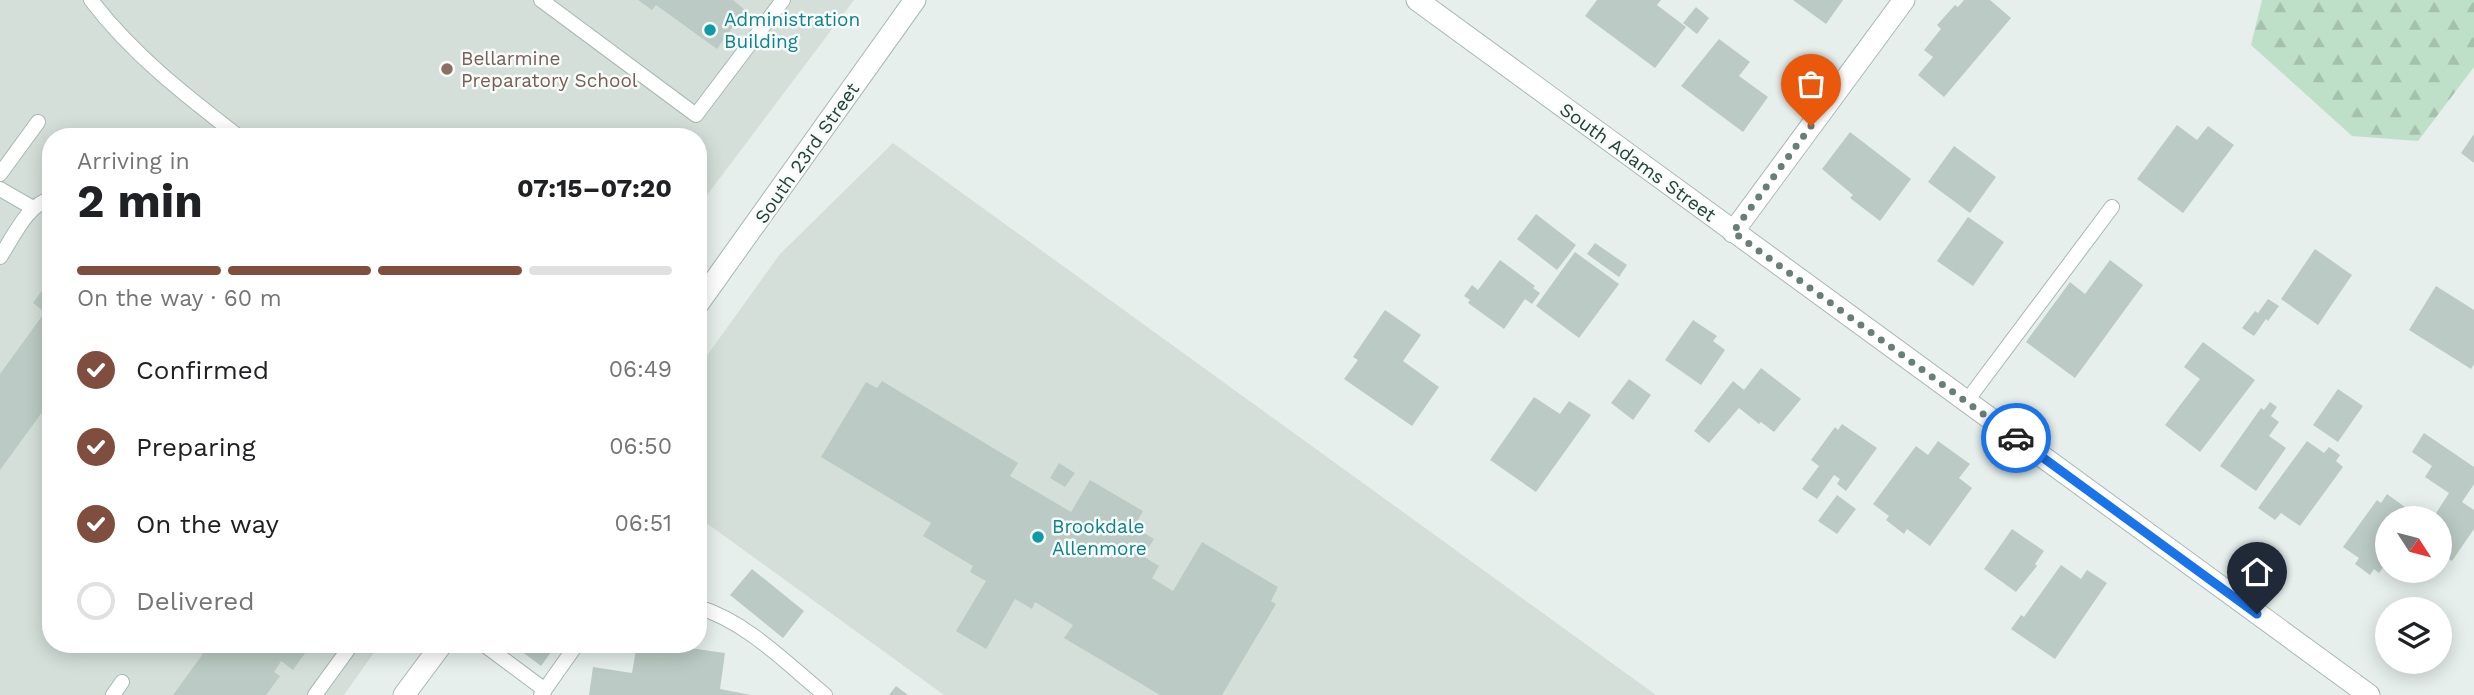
<!DOCTYPE html>
<meta charset="utf-8">
<style>
:root{--surface:#fff;--page:#f2f2f2;--text:#202124;--muted:#757577;--line:#e0e0e0;--accent:#7f4e3f}
body{margin:0;font-family:"Work Sans",sans-serif;background:var(--page);color:var(--text);height:100vh;display:flex;flex-direction:column;font-size:26px;white-space:nowrap}
*{box-sizing:border-box;margin:0}
p{font-size:23px;color:var(--muted)}
.icon{flex:none;width:38px;height:38px;fill:none;stroke:currentColor;stroke-width:2;stroke-linecap:round;stroke-linejoin:round}
.map{position:relative;flex:1;overflow:hidden}
.drawer{position:absolute;left:42px;top:128px;width:665px;height:525px;display:flex;flex-direction:column;background:var(--surface);border-radius:28px;box-shadow:0 4px 18px #0003}
.drawer>*{flex:none}
.needle{width:46px;rotate:126deg}
.buttons{position:absolute;left:2375px;top:506px;display:grid;gap:14px}
.buttons a{display:grid;place-items:center;width:77px;height:77px;border-radius:50%;background:var(--surface);box-shadow:0 4px 18px #0003;font-size:35px}
.pin{position:absolute;display:grid;place-items:center;width:60px;height:60px;color:#fff;margin:-72px -30px;border-radius:50% 50% 50% 0;rotate:-45deg;box-shadow:0 0 7px #0007}
.pin .icon{rotate:45deg}
.courier{position:absolute;display:grid;place-items:center;width:70px;height:70px;margin:-35px;border:5px solid #1a73e8;border-radius:50%;background:#fff;color:#222;box-shadow:0 2px 9px #0007}
.headline em{font-style:normal;font-weight:700}
.headline div{display:flex;flex-direction:column-reverse}
.headline{display:flex;align-items:center;justify-content:space-between;height:119px;padding:0 35px}
h1{font-size:46px;font-weight:700;line-height:52px}
.bar{display:grid;grid-template-columns:repeat(4,1fr);gap:10px 7px;align-content:center;height:84px;padding:0 35px}
.bar i{height:9px;border-radius:5px;background:var(--line)}
.bar .selected{background:var(--accent)}
.bar p{grid-column:span 4}
ol{padding:0 35px;list-style:none}
li{display:flex;align-items:center;gap:21px;height:77px}
li p{margin-inline-start:auto}
li .icon{padding:7px;border-radius:50%;background:var(--accent);color:#fff;stroke-width:4}
li:last-child{color:var(--muted)}
li i{width:38px;height:38px;border:4px solid var(--line);border-radius:50%}
.map>svg:first-child{display:block}
</style>
<div class="map">
<svg width="2474" height="695" viewBox="0 0 2474 695">
<defs>
<pattern id="forest-firs" width="22" height="20" patternUnits="userSpaceOnUse" patternTransform="scale(1.75)"><rect width="22" height="20" fill="#bfe0c8"/><path d="M5 1l3.5 6h-7zM16 11l3.5 6h-7z" fill="#a4c1ad"/></pattern>
</defs>
<rect width="100%" height="100%" fill="#e6efeb"/>
<path fill="#d4dfda" d="M0 0H854L698 207V136H51V644H380L344 695H0Z
M893 143 1656 695H944L698 517V368L780 254Z"/>
<path fill="url(#forest-firs)" d="M2262 0H2474V67L2418 141 2352 136 2251 45Z"/>
<path fill="#bbcac4" d="M638 0H733L745 10 717 49 656 5 652 10Z
M1597 0H1661L1657 5 1686 27 1655 68 1585 16Z
M1793 0H1843L1826 24Z
M1964 0H1990L2011 18 1944 97 1918 75 1933 57 1924 50 1941 29 1937 25 1955 5 1958 7Z
M1696 7 1709 18 1697 34 1683 23Z
M1719 39 1750 62 1739 76 1768 97 1743 132 1681 86Z
M2177 125 2197 140 2208 126 2234 145 2183 213 2137 179Z
M1850 132 1911 179 1880 221 1850 198 1853 195 1822 169Z
M2474 134V163L2461 153Z
M1954 146 1996 177 1970 213 1928 182Z
M1536 214 1576 245 1557 270 1517 239Z
M1968 217 2004 242 1973 286 1937 261Z
M1595 243 1627 265 1619 277 1587 254Z
M2315 249 2352 275 2318 325 2281 299Z
M1575 252 1619 284 1579 338 1536 306Z
M1500 260 1535 286 1533 288 1540 293 1532 304 1525 299 1504 329 1468 303 1470 300 1464 296 1472 285 1478 290Z
M2110 260 2143 285 2075 378 2026 342 2070 282 2085 294Z
M51 278V400L0 470V374L45 312 33 303Z
M2436 286 2474 310V364L2471 369 2409 330Z
M2268 299 2279 306 2268 321 2266 319 2254 336 2242 328 2255 311 2258 313Z
M1385 310 1421 335 1403 361 1439 387 1412 426 1344 379 1358 360 1353 357Z
M1693 320 1717 336 1713 341 1725 350 1701 385 1665 360Z
M2203 342 2255 380 2200 452 2165 425 2200 379 2184 367Z
M1761 368 1801 399 1774 432 1761 422 1759 424 1739 408 1709 443 1694 431 1733 381 1744 390Z
M1629 379 1651 395 1633 420 1611 403Z
M882 381 1018 463 1010 476 1071 512 1090 480 1143 511 1134 527 1154 539 1143 556 1159 566 1152 578 1173 591 1202 542 1278 587 1271 601 1276 604 1222 695H1160L1064 638 1073 625 1035 602 1032 609 1015 599 986 649 956 631 986 581 970 572 973 566 923 536 931 523 821 457 866 382 877 388Z
M2338 389 2363 406 2338 442 2313 425Z
M1534 397 1560 414 1569 401 1591 415 1536 492 1490 460Z
M2270 402 2277 407 2271 416 2279 422 2269 436 2286 448 2256 491 2220 466 2261 408 2264 410Z
M1842 424 1877 448 1846 491 1837 484 1840 479 1834 475 1817 499 1802 489 1819 466 1811 460 1835 427 1838 430Z
M2424 433 2474 467V484L2462 502 2474 510V529L2452 561 2440 553V518H2433L2449 493 2425 477 2432 466 2412 452Z
M1938 441 1970 464 1959 478 1972 488 1930 546 1907 529 1904 534 1886 520 1889 516 1873 504 1916 446 1928 455Z
M2307 441 2324 453 2329 447 2340 455 2336 461 2343 467 2300 526 2281 513 2275 520 2258 508Z
M1059 463 1075 473 1065 487 1050 478Z
M2387 494 2416 515 2414 518H2387V562L2379 573 2374 569 2370 575 2355 564 2359 558 2343 547 2377 500 2381 503Z
M1837 495 1856 509 1837 534 1818 521Z
M2012 529 2044 551 2035 564 2037 566 2016 592 1984 569Z
M2061 565 2081 579 2087 570 2107 583 2055 659 2011 629 2021 615 2024 617Z
M752 569 804 611 783 638 730 595Z
M210 644H303L308 649 293 670 281 661 274 672 280 676 266 695H173Z
M512 644H557L541 666Z
M637 644H661L725 653 720 689 751 695H589L593 667 632 673Z
M896 686 908 695H889Z"/>
<g fill="none" stroke-linecap="round" stroke-linejoin="round">
<defs>
<path id="lane" d="M91 0C132 54 185 95 238 136
M541 0 696 115 783 0
M0 174 38 122
M0 189 33 208
M0 257C13 238 27 204 51 199
M1966 402 2112 207
M698 607C747 622 786 663 825 695
M483 644 545 690
M113 695 122 682
M315 695 352 644
M541 695 577 644"/>
<path id="street" d="M1417 0 2369 695
M1733 232 1904 0
M698 304 915 0
M404 695 442 644"/>
</defs>
<use href="#lane" stroke="#a8b8b2" stroke-width="16"/>
<use href="#street" stroke="#a8b8b2" stroke-width="23"/>
<use href="#lane" stroke="#fff" stroke-width="14"/>
<use href="#street" stroke="#fff" stroke-width="21"/>
</g>
<g fill="none" stroke-linecap="round" stroke-linejoin="round">
<path stroke="#687f78" stroke-width="7" stroke-dasharray="0 12.6" d="M1811 126 1733 232 2016 438"/>
<path stroke="#1a73e8" stroke-width="9" d="M2016 438 2257 614"/>
</g>
<g fill="#0f9aa8" stroke="#f7fbf9" stroke-width="2.5">
<circle cx="710" cy="30" r="7"/>
<circle cx="1038" cy="537" r="7"/>
</g>
<circle fill="#8d6e63" stroke="#f7fbf9" stroke-width="2.5" cx="447" cy="69" r="7"/>
<g text-anchor="middle" dominant-baseline="central" stroke-width="5" stroke-linejoin="round" paint-order="stroke">
<g font-size="19" fill="#0d838f" stroke="#f7fbf9" text-anchor="start">
<text x="724" y="19">Administration<tspan x="724" dy="22">Building</tspan></text>
<text x="1052" y="526">Brookdale<tspan x="1052" dy="22">Allenmore</tspan></text>
</g>
<g font-size="19" fill="#785e54" stroke="#f7fbf9" text-anchor="start">
<text x="461" y="58">Bellarmine<tspan x="461" dy="22">Preparatory School</tspan></text>
</g>
<g font-size="19" fill="#24423a" stroke="#f7fbf9">
<text transform="translate(807 153) rotate(-55)">South 23rd Street</text>
<text transform="translate(1638 162) rotate(36)">South Adams Street</text>
</g>
</g>
</svg>
<div class="buttons">
<a><svg class="needle" viewBox="-14 -14 28 28"><path d="M0-13l5 13h-10z" fill="#e53935"/><path d="M0 13l5-13h-10z" fill="#757577"/></svg></a>
<a><svg class="icon" aria-label="layers" viewBox="0 0 24 24"><path d="M12 4l9 5-9 5-9-5zM3 14l9 5 9-5"/></svg></a>
</div>
<div class="pin" style="left:1811px;top:126px;background:#ea580c"><svg class="icon" aria-label="bag" viewBox="0 0 24 24"><path d="M5 8h14l-1 12H6zM9 8a3 3 0 0 1 6 0"/></svg></div>
<div class="pin" style="left:2257px;top:614px;background:#1f2937"><svg class="icon" aria-label="home" viewBox="0 0 24 24"><path d="M3 11l9-7 9 7M6 9v11h12V9"/></svg></div>
<div class="courier" style="left:2016px;top:438px"><svg class="icon" aria-label="car" viewBox="0 0 24 24"><path d="M5 17H2v-5l4-1 3-4h7l3 4 3 1v5h-3M9 17h6M6 11h13"/><circle cx="7" cy="17" r="2"/><circle cx="17" cy="17" r="2"/></svg></div>
<section class="drawer">
<div class="headline"><div><h1>2 min</h1><p>Arriving in</p></div><em>07:15–07:20</em></div>
<div class="bar"><i class="selected"></i><i class="selected"></i><i class="selected"></i><i></i><p>On the way · 60 m</p></div>
<ol>
<li><svg class="icon" aria-label="check" viewBox="0 0 24 24"><path d="M5 12l5 5 9-10"/></svg>Confirmed<p>06:49</p></li>
<li><svg class="icon" aria-label="check" viewBox="0 0 24 24"><path d="M5 12l5 5 9-10"/></svg>Preparing<p>06:50</p></li>
<li><svg class="icon" aria-label="check" viewBox="0 0 24 24"><path d="M5 12l5 5 9-10"/></svg>On the way<p>06:51</p></li>
<li><i></i>Delivered</li>
</ol>
</section>
</div>
